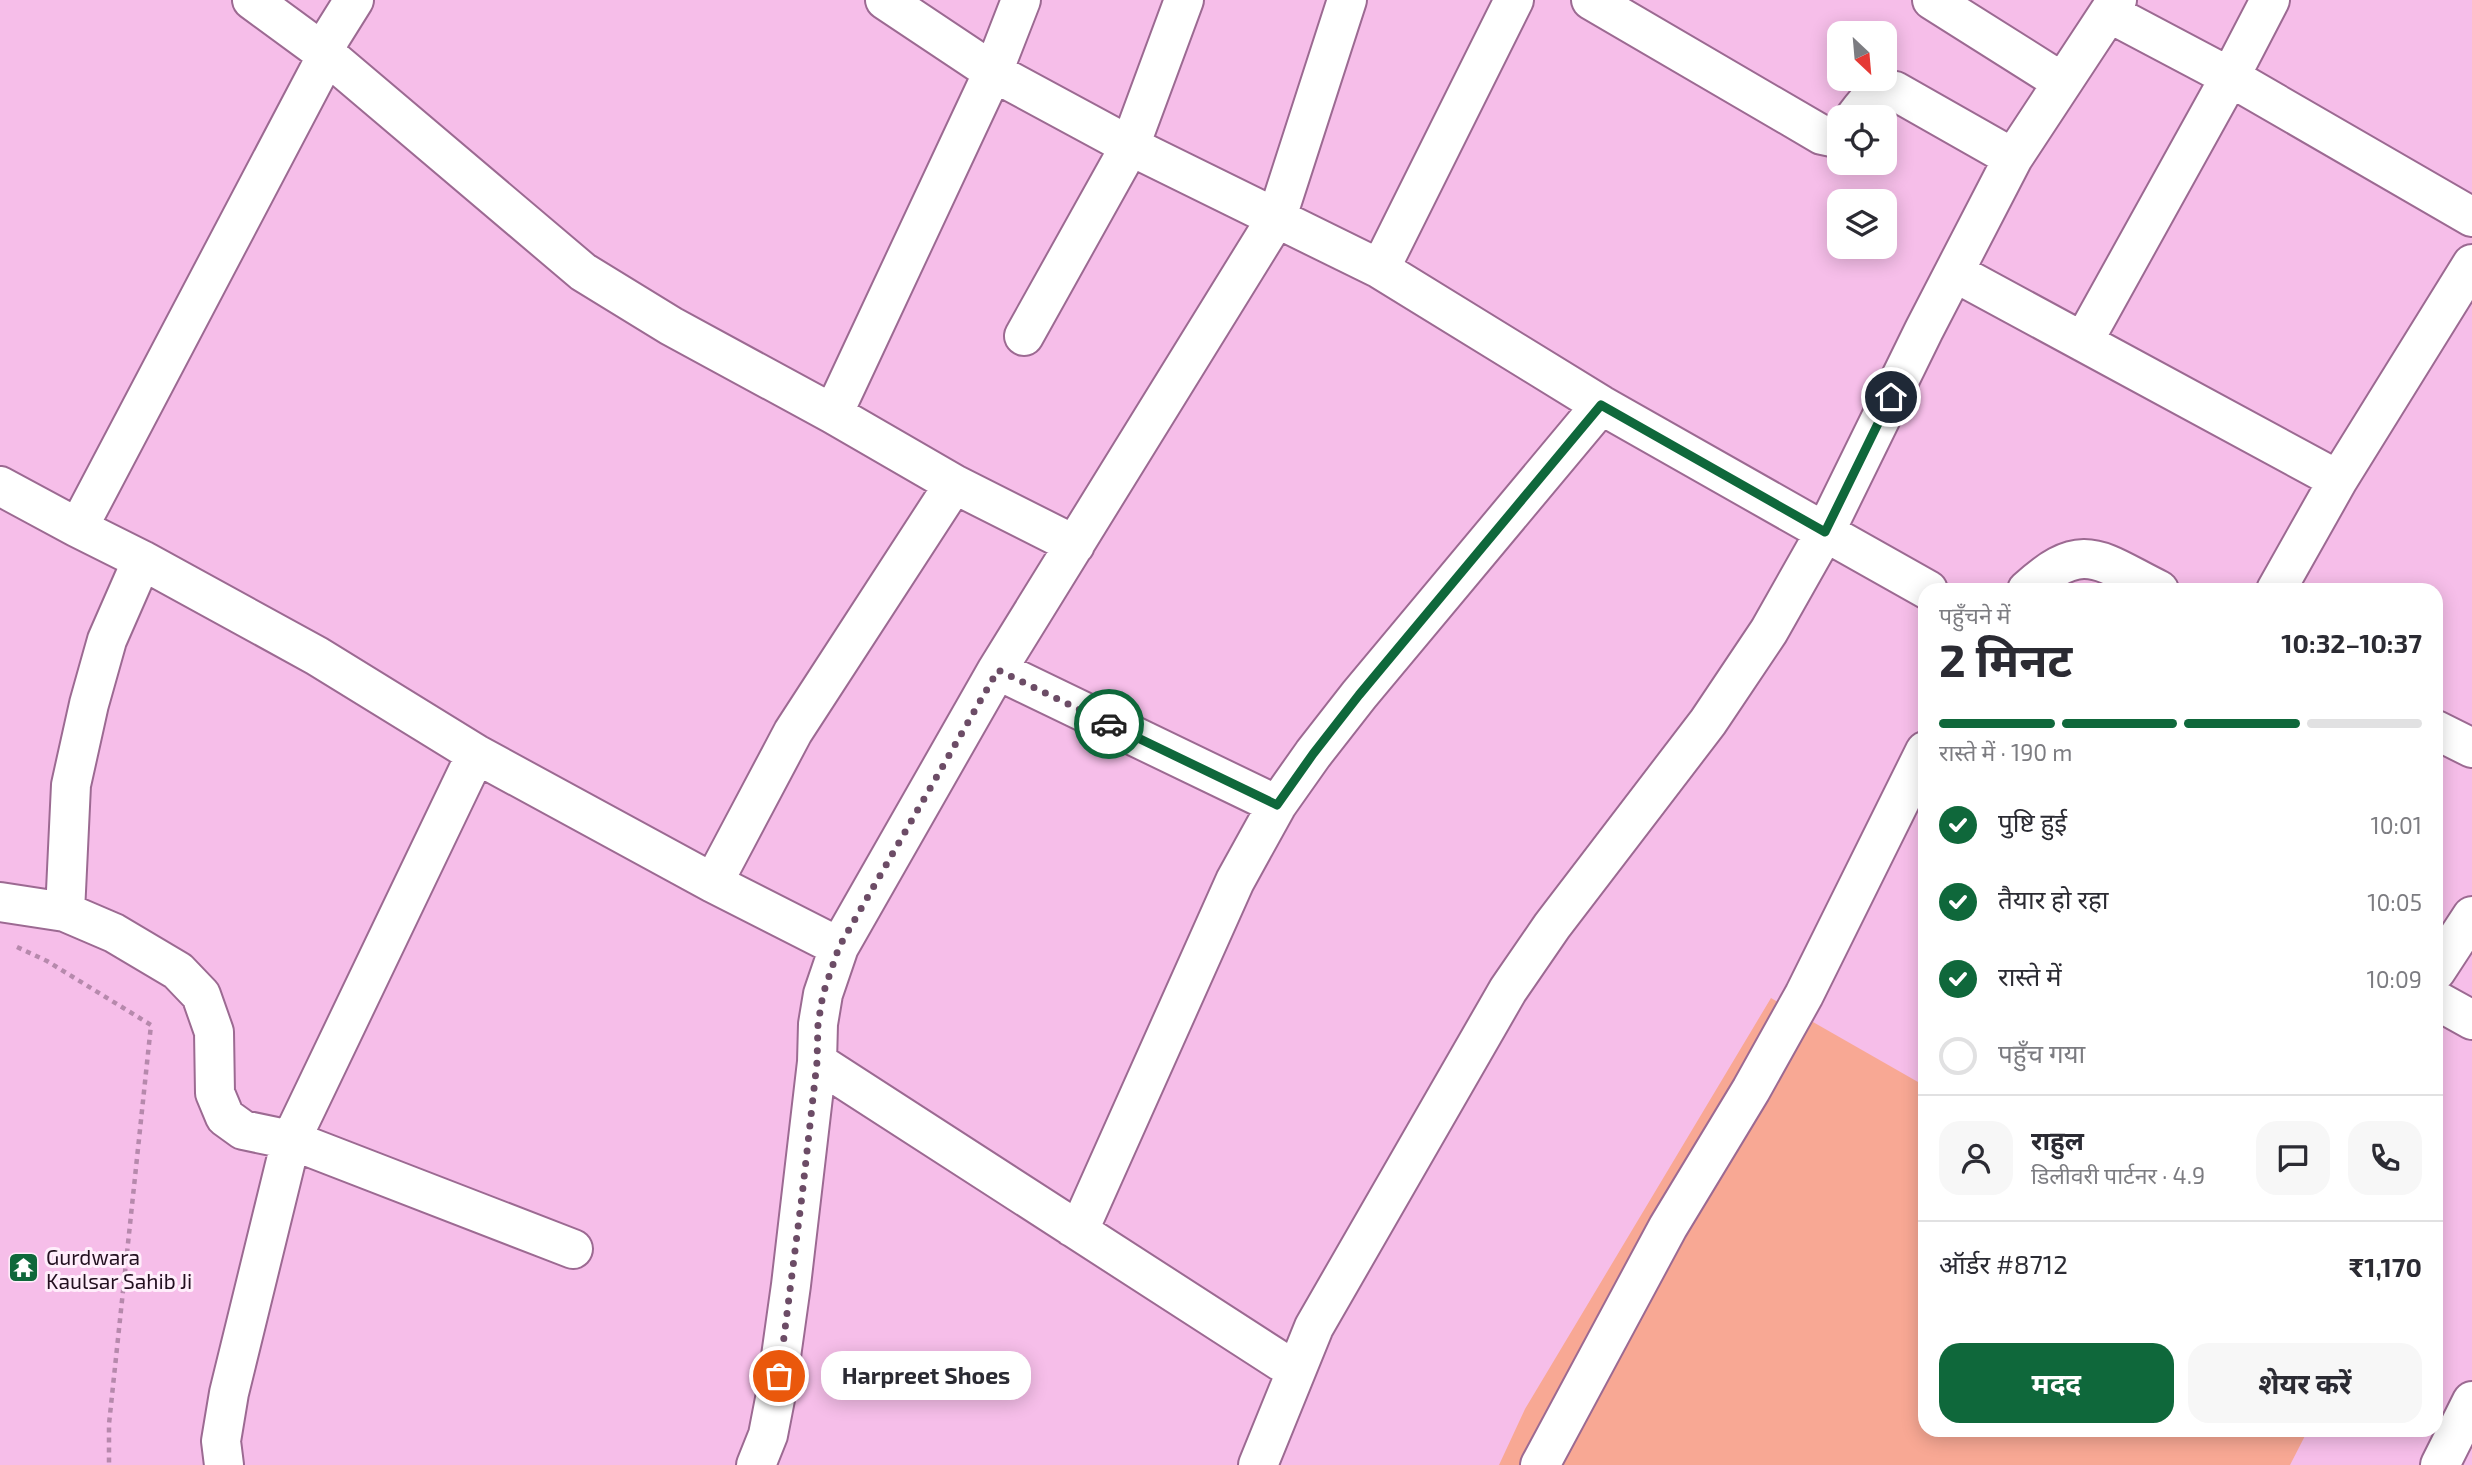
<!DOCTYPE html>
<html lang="hi">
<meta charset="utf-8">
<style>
:root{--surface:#fff;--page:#f7f7f7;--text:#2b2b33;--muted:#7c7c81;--line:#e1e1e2;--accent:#0f683b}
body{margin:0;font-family:"Exo 2","Noto Sans Devanagari",sans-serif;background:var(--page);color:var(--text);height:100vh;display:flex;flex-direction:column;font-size:26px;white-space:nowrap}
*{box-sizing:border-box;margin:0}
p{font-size:23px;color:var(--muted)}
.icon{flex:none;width:38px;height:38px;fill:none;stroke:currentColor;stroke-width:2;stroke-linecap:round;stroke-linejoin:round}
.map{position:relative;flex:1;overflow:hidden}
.details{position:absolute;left:1918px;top:583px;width:525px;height:854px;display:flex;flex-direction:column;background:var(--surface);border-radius:21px;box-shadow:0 4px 18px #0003}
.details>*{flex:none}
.needle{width:46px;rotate:154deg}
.fabs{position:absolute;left:1827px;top:21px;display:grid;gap:14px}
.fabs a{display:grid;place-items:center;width:70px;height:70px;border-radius:14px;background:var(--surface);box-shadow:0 4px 18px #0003;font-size:35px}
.pin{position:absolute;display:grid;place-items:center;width:60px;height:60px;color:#fff;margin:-30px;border:4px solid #fff;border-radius:50%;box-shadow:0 2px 7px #0007}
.courier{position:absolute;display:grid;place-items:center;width:70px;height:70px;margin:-35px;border:5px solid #0f683b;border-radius:50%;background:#fff;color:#222;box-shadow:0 2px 9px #0007}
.bubble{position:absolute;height:49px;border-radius:21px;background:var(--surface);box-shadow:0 4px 18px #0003;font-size:23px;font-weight:700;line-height:49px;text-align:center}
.overview em{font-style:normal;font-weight:700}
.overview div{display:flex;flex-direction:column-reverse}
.overview{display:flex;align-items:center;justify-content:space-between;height:119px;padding:0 21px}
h1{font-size:46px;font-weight:700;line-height:52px}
.bar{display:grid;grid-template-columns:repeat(4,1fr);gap:10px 7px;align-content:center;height:84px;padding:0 21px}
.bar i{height:9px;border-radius:5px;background:var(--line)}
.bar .current{background:var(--accent)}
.bar p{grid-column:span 4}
.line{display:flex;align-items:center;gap:18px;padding:0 21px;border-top:2px solid var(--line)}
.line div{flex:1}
.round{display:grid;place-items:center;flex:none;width:74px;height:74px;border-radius:21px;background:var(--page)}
ol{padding:0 21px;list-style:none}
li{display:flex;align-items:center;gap:21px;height:77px}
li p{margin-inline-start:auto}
li .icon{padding:7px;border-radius:50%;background:var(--accent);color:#fff;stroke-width:4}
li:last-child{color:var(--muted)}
li i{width:38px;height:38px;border:4px solid var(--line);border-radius:50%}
.action{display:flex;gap:14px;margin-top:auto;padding:14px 21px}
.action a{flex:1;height:80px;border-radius:21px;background:var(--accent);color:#fff;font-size:28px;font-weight:700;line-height:80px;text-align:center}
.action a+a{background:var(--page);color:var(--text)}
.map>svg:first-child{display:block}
</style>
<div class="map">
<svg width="2472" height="1465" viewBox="0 0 2472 1465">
<rect width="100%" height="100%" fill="#f6bee9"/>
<path fill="#f8a894" d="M1771 998 1925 1086V1430H2308L2290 1465H1499L1525 1409Z"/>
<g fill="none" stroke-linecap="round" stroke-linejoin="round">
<defs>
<path id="minor" d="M252 0 327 55 583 272 671 326 833 414 954 484 1075 545
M354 0 329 40 327 55 78 528 142 560 317 656 476 754 713 883 839 947
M885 0 993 72 1130 146 1380 269 1601 405 1825 532 1769 631 1708 722 1552 926 1508 990 1314 1327 1258 1465
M1591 0 1822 135 1836 138 1839 135
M1932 0 2062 82
M2109 13 2230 77 2472 217
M1855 117C1866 102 1875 89 1895 91L2013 158
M1380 269 1514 0
M1954 272 2338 480
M1024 336 1130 146 1184 0
M2083 342 2230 77 2270 0
M833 414 993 72 1021 0
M0 486 78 528
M1928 590 1825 532 1924 330 2013 158 2117 0
M2027 590C2083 538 2100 561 2159 590
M2276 590 2338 480 2472 264
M997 670 1277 805
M2436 730 2472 748
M476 754 291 1140 573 1249
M713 883 793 732 954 484
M0 902 65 912 114 933 178 971 201 995 214 1032 215 1093 225 1117 243 1130 291 1140 229 1393 221 1441 224 1465
M65 912 71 785 89 704 107 640 142 560
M2436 971 2472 916
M2436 1000 2472 1020
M817 1062 1294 1370
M1072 1227 1079 1230 1235 881 1277 805 1313 754 1359 695 1601 405
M756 1465 768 1435 775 1399 791 1285 817 1062 818 1024 823 994 839 947 997 670 1277 217 1347 0
M1540 1465 1668 1227 1751 1090 1804 995 1925 751
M2440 1465 2472 1401"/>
</defs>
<use href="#minor" stroke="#9c6a92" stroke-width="42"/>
<path stroke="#b689ac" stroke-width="4.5" stroke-dasharray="5 5" stroke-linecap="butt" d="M17 947 47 961 151 1025 109 1424V1465"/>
<use href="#minor" stroke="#fff" stroke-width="38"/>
</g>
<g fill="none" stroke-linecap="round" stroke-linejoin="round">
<path stroke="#6c4c66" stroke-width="7" stroke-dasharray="0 12.6" d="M779 1376 802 1196 817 1062 818 1024 823 994 839 947 998 670 1109 724"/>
<path stroke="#0f683b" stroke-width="9" d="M1109 724 1277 805 1313 754 1359 695 1601 405 1825 532 1891 397"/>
</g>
<defs>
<symbol id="temple-square" viewBox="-11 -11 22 22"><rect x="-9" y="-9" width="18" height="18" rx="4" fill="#0f683b" stroke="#ffeefb"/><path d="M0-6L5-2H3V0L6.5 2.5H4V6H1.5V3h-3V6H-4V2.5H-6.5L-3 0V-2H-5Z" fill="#fff"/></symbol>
</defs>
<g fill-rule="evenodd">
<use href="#temple-square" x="6" y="1250" width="35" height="35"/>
</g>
<g text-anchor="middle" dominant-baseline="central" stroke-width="6" stroke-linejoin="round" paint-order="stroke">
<g font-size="21" fill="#220f1f" stroke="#ffeefb" text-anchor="start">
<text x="46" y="1256">Gurdwara<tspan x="46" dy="24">Kaulsar Sahib Ji</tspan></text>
</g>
</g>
</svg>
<div class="fabs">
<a><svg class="needle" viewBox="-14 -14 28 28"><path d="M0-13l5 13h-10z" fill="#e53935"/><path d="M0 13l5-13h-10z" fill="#7c7c81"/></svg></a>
<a><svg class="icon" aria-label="locate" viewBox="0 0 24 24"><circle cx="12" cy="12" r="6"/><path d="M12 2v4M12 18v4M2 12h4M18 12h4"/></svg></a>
<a><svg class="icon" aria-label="layers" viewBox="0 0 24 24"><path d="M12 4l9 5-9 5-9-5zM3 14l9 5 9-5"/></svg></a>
</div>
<div class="pin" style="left:779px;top:1376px;background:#ea580c"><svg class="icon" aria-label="bag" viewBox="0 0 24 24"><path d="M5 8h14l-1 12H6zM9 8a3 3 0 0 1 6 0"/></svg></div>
<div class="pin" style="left:1891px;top:397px;background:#1f2937"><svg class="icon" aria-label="home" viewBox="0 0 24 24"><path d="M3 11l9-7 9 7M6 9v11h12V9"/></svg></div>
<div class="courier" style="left:1109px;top:724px"><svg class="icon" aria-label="car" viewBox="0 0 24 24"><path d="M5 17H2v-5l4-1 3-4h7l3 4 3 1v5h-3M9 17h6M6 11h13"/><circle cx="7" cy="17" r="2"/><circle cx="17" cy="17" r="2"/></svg></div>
<div class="bubble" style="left:821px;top:1351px;width:210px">Harpreet Shoes</div>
<section class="details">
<div class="overview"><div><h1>2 मिनट</h1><p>पहुँचने में</p></div><em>10:32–10:37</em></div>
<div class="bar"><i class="current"></i><i class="current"></i><i class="current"></i><i></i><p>रास्ते में · 190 m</p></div>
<ol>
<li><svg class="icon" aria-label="check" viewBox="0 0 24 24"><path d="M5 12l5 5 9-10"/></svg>पुष्टि हुई<p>10:01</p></li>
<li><svg class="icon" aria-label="check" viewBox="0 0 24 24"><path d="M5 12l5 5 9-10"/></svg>तैयार हो रहा<p>10:05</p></li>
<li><svg class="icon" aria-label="check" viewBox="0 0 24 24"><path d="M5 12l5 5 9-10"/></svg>रास्ते में<p>10:09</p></li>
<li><i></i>पहुँच गया</li>
</ol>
<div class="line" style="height:126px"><a class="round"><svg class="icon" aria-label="person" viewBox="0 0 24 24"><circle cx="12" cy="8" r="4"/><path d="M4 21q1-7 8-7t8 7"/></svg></a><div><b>राहुल</b><p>डिलीवरी पार्टनर · 4.9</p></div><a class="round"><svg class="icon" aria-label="chat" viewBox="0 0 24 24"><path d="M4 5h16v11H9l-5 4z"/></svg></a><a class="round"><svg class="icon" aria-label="phone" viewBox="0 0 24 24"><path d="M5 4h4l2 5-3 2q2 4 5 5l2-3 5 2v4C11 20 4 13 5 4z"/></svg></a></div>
<div class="line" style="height:91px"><div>ऑर्डर #8712</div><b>₹1,170</b></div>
<div class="action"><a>मदद</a><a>शेयर करें</a></div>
</section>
</div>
